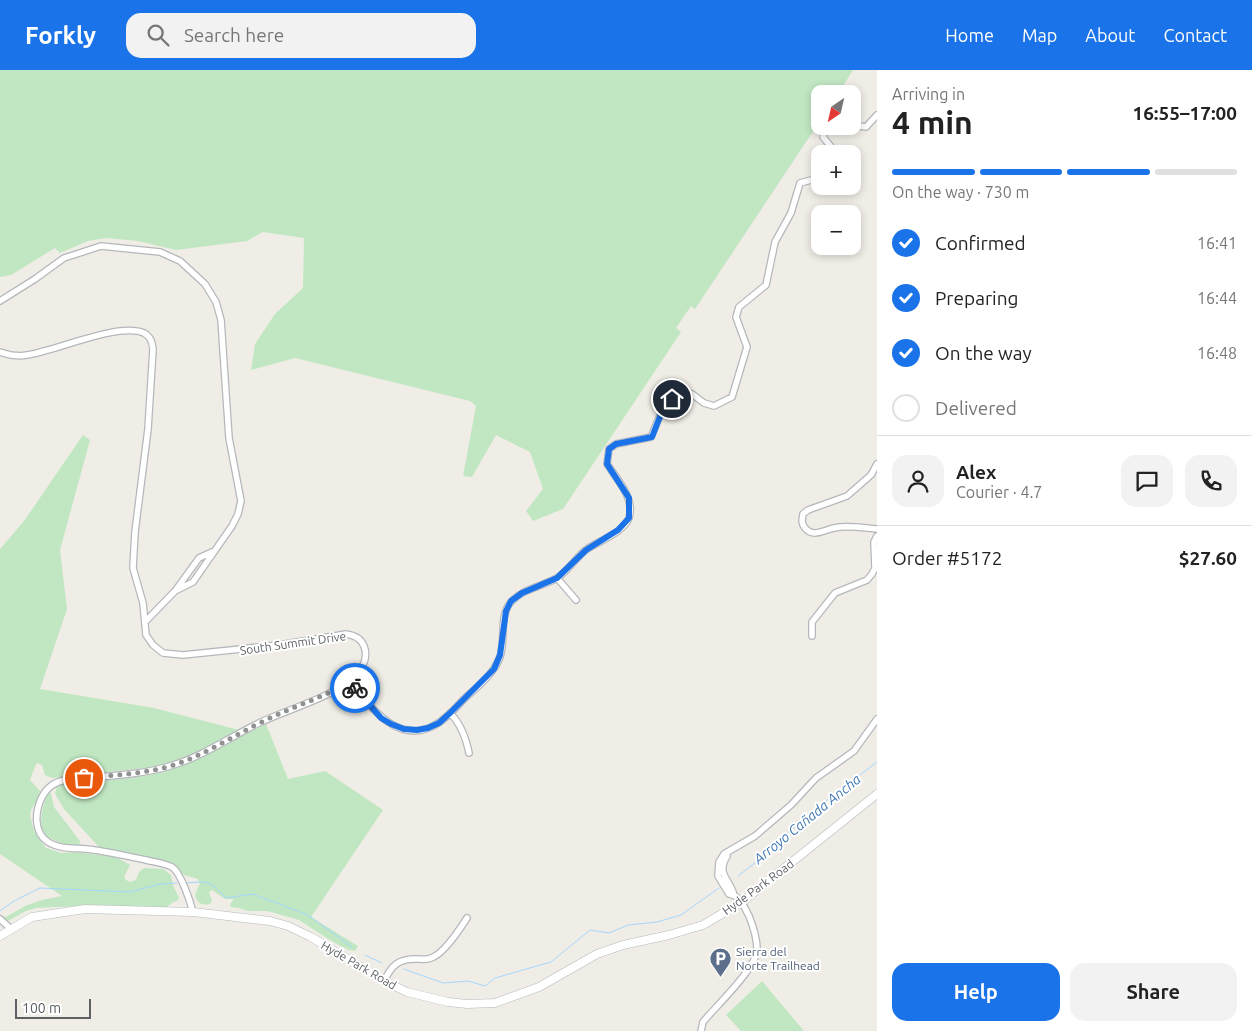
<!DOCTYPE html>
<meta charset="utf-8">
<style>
:root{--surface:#fff;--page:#f2f2f2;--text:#222;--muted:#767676;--line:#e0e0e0;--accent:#1a73e8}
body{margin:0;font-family:Ubuntu,sans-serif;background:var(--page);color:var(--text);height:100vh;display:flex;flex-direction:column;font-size:19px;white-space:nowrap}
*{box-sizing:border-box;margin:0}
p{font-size:16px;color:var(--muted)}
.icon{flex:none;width:28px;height:28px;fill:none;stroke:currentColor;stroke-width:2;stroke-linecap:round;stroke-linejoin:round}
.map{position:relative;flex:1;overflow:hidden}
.details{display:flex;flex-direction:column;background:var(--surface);width:375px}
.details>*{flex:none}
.needle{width:32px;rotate:214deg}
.fabs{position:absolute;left:811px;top:15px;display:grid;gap:10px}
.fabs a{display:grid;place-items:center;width:50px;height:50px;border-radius:10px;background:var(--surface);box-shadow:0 2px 8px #0003;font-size:25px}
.scale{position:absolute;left:15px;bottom:12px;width:76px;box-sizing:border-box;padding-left:5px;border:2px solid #5d6166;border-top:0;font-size:14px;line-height:18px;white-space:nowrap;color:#5d6166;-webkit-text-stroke:4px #fff;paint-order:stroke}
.pin{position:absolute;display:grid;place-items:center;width:42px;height:42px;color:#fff;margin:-21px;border:2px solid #fff;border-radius:50%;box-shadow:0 1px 5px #0007}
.courier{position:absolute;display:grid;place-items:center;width:50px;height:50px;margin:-25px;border:4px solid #1a73e8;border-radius:50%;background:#fff;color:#222;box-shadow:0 1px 6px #0007}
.summary em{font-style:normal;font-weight:600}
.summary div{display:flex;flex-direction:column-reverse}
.summary{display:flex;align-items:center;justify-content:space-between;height:85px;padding:0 15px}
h1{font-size:32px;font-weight:600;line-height:38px}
.bar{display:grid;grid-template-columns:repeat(4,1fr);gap:8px 5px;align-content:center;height:60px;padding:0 15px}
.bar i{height:6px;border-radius:4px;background:var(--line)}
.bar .selected{background:var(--accent)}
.bar p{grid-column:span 4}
.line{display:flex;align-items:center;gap:12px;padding:0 15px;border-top:1px solid var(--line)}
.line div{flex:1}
.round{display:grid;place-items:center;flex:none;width:52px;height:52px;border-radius:15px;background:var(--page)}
ol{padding:0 15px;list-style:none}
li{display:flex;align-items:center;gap:15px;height:55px}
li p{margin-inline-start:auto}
li .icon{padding:5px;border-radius:50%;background:var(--accent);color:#fff;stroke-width:4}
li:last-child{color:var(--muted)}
li i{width:28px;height:28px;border:2px solid var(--line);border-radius:50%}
.button{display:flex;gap:10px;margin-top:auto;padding:10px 15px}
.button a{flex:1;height:58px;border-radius:15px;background:var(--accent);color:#fff;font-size:20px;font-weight:600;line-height:58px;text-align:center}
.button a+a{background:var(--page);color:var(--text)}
header{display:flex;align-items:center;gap:30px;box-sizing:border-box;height:70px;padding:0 25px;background:var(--accent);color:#fff}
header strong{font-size:24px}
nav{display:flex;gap:28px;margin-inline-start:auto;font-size:18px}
.search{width:350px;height:45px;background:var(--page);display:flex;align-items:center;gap:12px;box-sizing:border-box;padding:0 18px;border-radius:15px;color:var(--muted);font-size:19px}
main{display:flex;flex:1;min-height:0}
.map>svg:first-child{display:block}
</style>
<header>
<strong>Forkly</strong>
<div class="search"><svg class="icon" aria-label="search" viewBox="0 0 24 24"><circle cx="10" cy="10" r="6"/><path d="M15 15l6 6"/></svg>Search here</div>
<nav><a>Home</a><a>Map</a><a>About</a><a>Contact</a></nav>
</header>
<main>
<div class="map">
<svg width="877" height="961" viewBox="0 0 877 961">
<rect width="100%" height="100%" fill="#efede5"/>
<path fill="#c1e7c2" d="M0 0H853L838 24H820V51L695 239 691 236 676 258 681 262 563 439 533 451 526 441 543 419 530 382 496 365 472 407 463 406 476 336 470 331 295 288 251 300 255 274 275 244 303 218 304 168 263 162 247 171 176 180 138 171 106 168 88 171 60 183 55 178 11 205 0 207Z
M83 365 90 370 60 480 67 539 40 619 154 638 239 660 202 680 168 694 154 697 52 708 45 705 42 695 38 693 36 694 30 710 42 723 31 740 30 745 34 761 46 778 61 783 74 782 116 787 130 795 124 807 126 810 130 812 136 810 139 802 144 798 163 799 171 805 173 815 179 828 177 831 173 832 167 837 78 836 36 838 26 841 8 851 5 850 3 846 6 847 25 836 42 830 62 826 0 784V479L24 451Z
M266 654 288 709 325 701 383 740 311 847 358 876 355 881 349 880 333 872 299 850 267 841H248L239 838 231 837 230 834 234 829H225L212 820 209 822 212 830 210 834C202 836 197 833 195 825L200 813 198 809 184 805 173 793 99 777 64 739 55 724 57 716 63 714C99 710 138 710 173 699 205 688 234 669 266 654Z
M48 722 51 723 54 737 80 771 79 776C72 777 66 774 59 772 33 765 41 741 48 722Z
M762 911 804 961H741L726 945Z"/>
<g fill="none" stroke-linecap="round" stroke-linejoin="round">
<path stroke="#a5d7ff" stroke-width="1" d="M738 806 773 779 786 764 803 752 826 731 877 692
M186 813C210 811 210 811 226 828L253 824 308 845 352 877
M0 841 14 831 40 818 130 822 160 814 177 813
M365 885 382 893
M404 899 443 913 468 911 485 916 495 908 551 892 590 860 609 863 628 855 657 852 681 845 719 818"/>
<defs>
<path id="minor" d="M852 55 866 57 877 45
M827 56 823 67 837 84
M831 116 836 119 845 116
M0 231 35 209 64 188 101 176 160 182 180 191 205 214 216 232 221 250 229 368 241 431 238 444 232 456 193 512 175 521
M0 282C9 285 18 287 27 285 56 281 118 252 144 263 151 267 152 272 153 279L148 359 135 462 133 498 143 533 146 565 153 575 163 583 183 585 279 575 346 564C354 565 361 569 364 576 369 589 361 601 352 609 328 629 288 639 259 653 230 667 202 687 170 696 137 706 100 706 65 710 54 712 47 717 42 727 35 741 33 762 48 772 59 779 74 778 86 779 106 781 126 786 146 790 154 792 164 793 172 797 181 803 190 831 193 842
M877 394 871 405 847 426 808 440 803 444C802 450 801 453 805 458 813 468 824 460 834 458 847 455 864 458 877 459
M557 508 576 530
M145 552 175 521 199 488 212 482
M812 566V552L835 523 867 510 872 504 875 498 874 472 877 466
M350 611C370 636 397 676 435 655 446 649 455 639 463 630 477 617 493 605 500 587 506 570 498 543 513 530 525 518 543 516 557 508 568 501 576 487 587 479 599 471 624 462 629 448 635 428 617 409 607 394L609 379 616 374 651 367 664 336 679 322 692 324 704 333 714 336 732 327 747 277 736 247 739 237 766 215 775 172 791 143 800 113 815 109 820 111
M450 643C461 654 466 668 469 683
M727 786C716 804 729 808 734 825
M0 849 11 859
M384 911C392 895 398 889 416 889 421 889 427 890 431 888 444 884 460 859 467 848
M701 961 703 952C716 936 757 898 757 879 757 868 753 856 749 846 744 837 741 826 729 824L718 806 719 792 724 784 755 766 791 735 816 708 854 681 877 649"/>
<path id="secondary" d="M0 866 32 847 85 839 193 842 270 851 288 856 311 867 384 911 407 922 448 932 467 934 495 933 539 917 597 884 623 875 669 865 703 855 742 832 877 724"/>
</defs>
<use href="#minor" stroke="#b5b7bc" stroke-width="8"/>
<use href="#secondary" stroke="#b6b9bf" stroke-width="9"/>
<use href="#minor" stroke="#fff" stroke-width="5.5"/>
<use href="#secondary" stroke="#fff" stroke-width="8"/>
</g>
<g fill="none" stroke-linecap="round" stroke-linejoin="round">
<path stroke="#909292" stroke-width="5" stroke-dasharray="0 9" d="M84 708C113 705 143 704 171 696 206 685 237 663 270 648 297 635 325 627 350 611L355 618"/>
<path stroke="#1a73e8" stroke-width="6" d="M355 618 381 648 391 654 404 659 417 660 428 658 439 653 450 643 494 599 500 585 506 541 511 531 522 523 557 508 586 480 618 460 629 448V428L607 394 609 379 616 374 652 367 664 336 672 329"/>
</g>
<defs>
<symbol id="parking-pin" viewBox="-11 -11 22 30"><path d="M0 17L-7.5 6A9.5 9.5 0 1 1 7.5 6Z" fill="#5c6f8a" stroke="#fff"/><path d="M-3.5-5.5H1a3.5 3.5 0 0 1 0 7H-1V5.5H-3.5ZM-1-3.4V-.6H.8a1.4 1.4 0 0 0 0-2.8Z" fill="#fff"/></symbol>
</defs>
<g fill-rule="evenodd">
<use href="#parking-pin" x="708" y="876" width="25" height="34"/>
</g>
<g text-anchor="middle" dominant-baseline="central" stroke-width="4" stroke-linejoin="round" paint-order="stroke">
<g font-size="12" fill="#5d6166" stroke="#fff">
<text transform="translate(293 573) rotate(-8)">South Summit Drive</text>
<text transform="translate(758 817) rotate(-36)">Hyde Park Road</text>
<text transform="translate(359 895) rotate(30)">Hyde Park Road</text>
</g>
<g font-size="12" fill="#4e5e75" stroke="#fff" text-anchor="start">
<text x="736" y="881">Sierra del<tspan x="736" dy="14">Norte Trailhead</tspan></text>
</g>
<g font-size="14" font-style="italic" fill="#4077b3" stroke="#fff">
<text transform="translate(807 749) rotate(-39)">Arroyo Cañada Ancha</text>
</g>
</g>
</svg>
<div class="fabs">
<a><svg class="needle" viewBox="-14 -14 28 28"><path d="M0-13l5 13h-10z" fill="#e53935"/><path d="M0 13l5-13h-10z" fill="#767676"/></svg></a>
<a>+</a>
<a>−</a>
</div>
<div class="scale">100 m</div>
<div class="pin" style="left:84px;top:708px;background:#ea580c"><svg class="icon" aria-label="bag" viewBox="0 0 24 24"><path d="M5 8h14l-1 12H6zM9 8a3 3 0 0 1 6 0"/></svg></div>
<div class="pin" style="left:672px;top:329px;background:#1f2937"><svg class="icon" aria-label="home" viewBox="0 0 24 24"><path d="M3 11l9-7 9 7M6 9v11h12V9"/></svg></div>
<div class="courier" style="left:355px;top:618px"><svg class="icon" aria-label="bike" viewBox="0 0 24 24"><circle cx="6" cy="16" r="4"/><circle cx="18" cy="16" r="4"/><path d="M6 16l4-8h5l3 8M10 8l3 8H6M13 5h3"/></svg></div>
</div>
<section class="details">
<div class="summary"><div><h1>4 min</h1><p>Arriving in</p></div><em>16:55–17:00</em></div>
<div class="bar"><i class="selected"></i><i class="selected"></i><i class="selected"></i><i></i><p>On the way · 730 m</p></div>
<ol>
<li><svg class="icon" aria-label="check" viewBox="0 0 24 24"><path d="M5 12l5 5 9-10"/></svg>Confirmed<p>16:41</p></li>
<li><svg class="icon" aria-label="check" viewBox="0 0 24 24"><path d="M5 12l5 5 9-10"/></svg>Preparing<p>16:44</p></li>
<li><svg class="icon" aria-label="check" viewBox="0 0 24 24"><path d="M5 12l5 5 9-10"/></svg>On the way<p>16:48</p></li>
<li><i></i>Delivered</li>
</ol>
<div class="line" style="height:90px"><a class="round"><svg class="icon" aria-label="person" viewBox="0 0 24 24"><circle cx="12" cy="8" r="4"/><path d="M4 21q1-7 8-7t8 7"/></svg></a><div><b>Alex</b><p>Courier · 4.7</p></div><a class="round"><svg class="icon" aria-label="chat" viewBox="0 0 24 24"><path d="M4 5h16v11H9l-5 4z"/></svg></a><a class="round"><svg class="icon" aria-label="phone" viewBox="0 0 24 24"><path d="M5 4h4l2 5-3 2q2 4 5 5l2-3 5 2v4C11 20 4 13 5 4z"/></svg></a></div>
<div class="line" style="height:65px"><div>Order #5172</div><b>$27.60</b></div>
<div class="button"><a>Help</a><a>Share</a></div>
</section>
</main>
